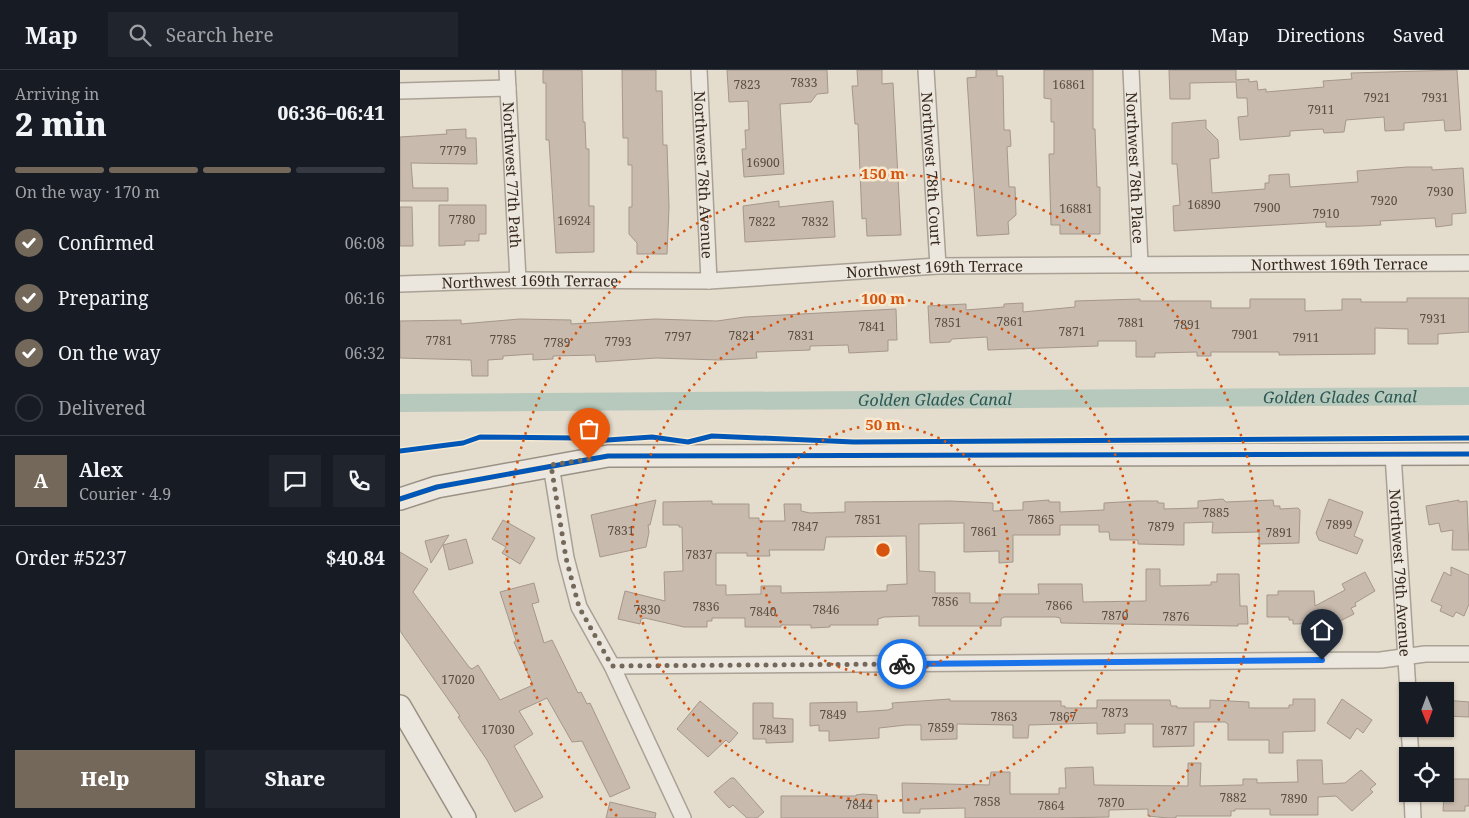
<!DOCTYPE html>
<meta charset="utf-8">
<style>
:root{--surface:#171b24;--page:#20242c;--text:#f1f3f6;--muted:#9ea1a6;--line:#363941;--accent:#74685a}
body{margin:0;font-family:"Noto Serif",serif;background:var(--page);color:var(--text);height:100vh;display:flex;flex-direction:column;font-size:19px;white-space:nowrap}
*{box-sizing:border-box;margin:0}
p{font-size:16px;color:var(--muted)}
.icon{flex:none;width:28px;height:28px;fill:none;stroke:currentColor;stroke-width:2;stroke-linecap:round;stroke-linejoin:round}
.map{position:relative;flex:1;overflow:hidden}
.panel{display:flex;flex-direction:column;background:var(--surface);width:400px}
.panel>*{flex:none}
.needle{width:32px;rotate:179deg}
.buttons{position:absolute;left:999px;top:612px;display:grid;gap:10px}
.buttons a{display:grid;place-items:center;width:55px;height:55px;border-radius:0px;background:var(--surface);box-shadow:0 1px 4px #0004;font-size:25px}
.pin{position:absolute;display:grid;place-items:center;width:42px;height:42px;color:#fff;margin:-51px -21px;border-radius:50% 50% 50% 0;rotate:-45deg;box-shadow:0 0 5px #0007}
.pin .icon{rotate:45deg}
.courier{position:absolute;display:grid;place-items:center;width:50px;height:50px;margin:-25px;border:4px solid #1a73e8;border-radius:50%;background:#fff;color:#222;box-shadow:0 1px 6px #0007}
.summary em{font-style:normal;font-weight:800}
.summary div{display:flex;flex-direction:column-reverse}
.summary{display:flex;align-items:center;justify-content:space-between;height:85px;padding:0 15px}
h1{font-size:32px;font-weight:800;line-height:38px}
.bar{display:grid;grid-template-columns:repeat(4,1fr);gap:8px 5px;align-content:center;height:60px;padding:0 15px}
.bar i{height:6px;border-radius:4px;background:var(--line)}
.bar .current{background:var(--accent)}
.bar p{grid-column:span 4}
.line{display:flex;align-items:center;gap:12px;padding:0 15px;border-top:1px solid var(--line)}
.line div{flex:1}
.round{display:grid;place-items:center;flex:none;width:52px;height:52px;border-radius:0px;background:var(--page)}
ol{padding:0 15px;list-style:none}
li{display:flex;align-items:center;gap:15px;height:55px}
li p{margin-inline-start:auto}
li .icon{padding:5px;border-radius:50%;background:var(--accent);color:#fff;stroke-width:4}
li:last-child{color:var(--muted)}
li i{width:28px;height:28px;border:2px solid var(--line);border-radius:50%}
.primary-button{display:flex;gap:10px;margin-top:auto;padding:10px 15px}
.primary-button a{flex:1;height:58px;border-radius:0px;background:var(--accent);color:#fff;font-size:20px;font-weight:800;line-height:58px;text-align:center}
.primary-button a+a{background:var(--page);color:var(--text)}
header{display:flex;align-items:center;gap:30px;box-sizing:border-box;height:70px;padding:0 25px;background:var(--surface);border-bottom:1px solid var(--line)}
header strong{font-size:24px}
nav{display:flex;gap:28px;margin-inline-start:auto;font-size:18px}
.search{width:350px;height:45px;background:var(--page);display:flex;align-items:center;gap:12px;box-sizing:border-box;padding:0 18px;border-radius:0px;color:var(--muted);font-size:19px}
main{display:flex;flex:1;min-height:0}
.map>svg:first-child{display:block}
</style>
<header>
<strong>Map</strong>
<div class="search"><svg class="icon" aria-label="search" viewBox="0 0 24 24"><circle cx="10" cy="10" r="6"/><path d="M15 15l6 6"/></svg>Search here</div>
<nav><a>Map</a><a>Directions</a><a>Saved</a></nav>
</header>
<main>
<section class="panel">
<div class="summary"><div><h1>2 min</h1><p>Arriving in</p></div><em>06:36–06:41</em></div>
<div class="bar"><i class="current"></i><i class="current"></i><i class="current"></i><i></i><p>On the way · 170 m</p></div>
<ol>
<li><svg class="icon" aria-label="check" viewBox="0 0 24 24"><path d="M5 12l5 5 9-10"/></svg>Confirmed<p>06:08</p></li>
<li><svg class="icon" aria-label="check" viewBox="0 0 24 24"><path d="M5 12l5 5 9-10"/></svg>Preparing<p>06:16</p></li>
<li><svg class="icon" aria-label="check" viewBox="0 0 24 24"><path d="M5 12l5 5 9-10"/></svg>On the way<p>06:32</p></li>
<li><i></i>Delivered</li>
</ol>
<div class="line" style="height:90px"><b class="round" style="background:var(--accent);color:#fff">A</b><div><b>Alex</b><p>Courier · 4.9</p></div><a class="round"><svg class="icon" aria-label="chat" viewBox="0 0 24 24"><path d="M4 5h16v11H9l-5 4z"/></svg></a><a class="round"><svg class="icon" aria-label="phone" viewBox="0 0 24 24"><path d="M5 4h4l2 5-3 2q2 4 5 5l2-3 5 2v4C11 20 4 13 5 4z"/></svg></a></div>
<div class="line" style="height:65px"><div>Order #5237</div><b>$40.84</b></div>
<div class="primary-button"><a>Help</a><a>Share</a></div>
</section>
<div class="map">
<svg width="1069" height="748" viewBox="0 0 1069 748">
<rect width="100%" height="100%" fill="#e4dccc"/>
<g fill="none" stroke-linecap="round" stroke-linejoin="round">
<path stroke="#b7c9bd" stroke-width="18" id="s1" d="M0 333 1069 326"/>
</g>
<path fill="#c8baad" stroke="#a5978b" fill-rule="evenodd" d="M143 0H182L183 52H185L186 79H189V136H194V182L156 183 149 70H146V13H143Z
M222 0H256V21H262L263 75H267L269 137 267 184H237V173L229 164V137H232V95H228V68H223Z
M327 0H427L428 23 417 24 411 32 380 34 384 104 344 107 342 79H346L345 60H349L348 31 329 32Z
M457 0H482V14L493 13 501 165 467 166 466 148 462 149 458 54H455L452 16H458Z
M576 0H597V6H603L604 60H610L611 76 607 77 609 117H615L616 145 608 152 609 164 577 166 567 8 576 7Z
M644 0H693V59H695L697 117H700V164H660V155H651L649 84H654V52H651V29L644 28Z
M769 0H836V10L849 9V12L857 11 858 20 866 19V22L924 17 923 11 952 9 951 3 1057 0 1061 60 1045 61 1044 50 1004 53V60L985 61 984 47 946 50 944 62 924 63 923 59 890 61V66L840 70 838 47 848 46 847 28H837L836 12 790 13V29H770Z
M806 50V58L818 70 819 88 810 89 812 123 865 119V113H869V105L889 104 890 117 958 112 957 101 1007 97H1032V100L1063 98 1066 143 1052 144V155L1036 157 1035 148 980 151 981 155 961 156 926 157V152L774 161 773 136 780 135 777 94H772V53Z
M66 59V68H76L77 94 11 93 13 118H48V131H0V67L47 64 46 60Z
M379 131V137L433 131 435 167 345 172 343 136Z
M39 135H86V164H79V171H65V175L39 176Z
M0 137H12L13 176H0Z
M1007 228H1069V262L1038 264V274H1008V259L975 258V284L879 285V282H811V286H797V282L755 283V287H736V271H698V276L588 280 587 267 552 269 550 272 530 273 528 236 566 234V240L604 237V234L623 233V242L675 237V231L740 229V231H811V238H850V229H905V241L942 240V229H961V232H1007Z
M496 239 497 270H488V281L449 283 448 275 410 276V280L356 282 357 288 319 290 256 288 196 292 195 285 153 286V289L133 290V284L103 286V289L88 290V306H72L71 290 0 288V251L61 250V254L120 249 171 250V254L255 249 317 251 345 247Z
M823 429 826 432 873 430 874 436H880V439L898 438 900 440 899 473 859 474V462L812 463 813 452 784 453V475L738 474V470H710L709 462H699V455H660V465H613V492L599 493V481L564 482V453L519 454V501L535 502V523H570V533H599V524H639L638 514H682L683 532 746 531V499H760V516L811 515V512H817V504H839L840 536H847L848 554H838V556L661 553 660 548 656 547H604L601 549V556H519V546L484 547 478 549V555H430V557L411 558V555H381V557H345V548H312V551H307V557H284L245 548 241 549 240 554 218 549 225 521 265 531 264 502 283 501 282 457H279V455H263V432L312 431V434H349V448H359V451H385L384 434H401V441L410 443 445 442V432L550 431 593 433V441L623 440V432L649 430V432H660V442L704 440V433L738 431H758V433H764V439L798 438V431ZM506 466 507 514 487 515V521L381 523V516H361V524L326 525V515H316V483H347V486H370L369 480H424L426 467Z
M929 429 963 442 954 466 963 470 957 484 919 470 916 463Z
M256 430 250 455H248L249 462 246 477 200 487 191 445Z
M1059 430V432L1067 431 1069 480H1052L1053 460 1041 462 1039 453 1029 455 1026 436Z
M103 450 135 468 120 494 102 483 106 477 92 469Z
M49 465 31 493 25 471Z
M66 469 73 493 49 500 43 475Z
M0 482 28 499 13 522 69 597 72 599 78 595 100 630 133 615 114 572 116 571 100 522 134 513 139 532 132 534 144 573 152 570 178 623 181 622 187 634 190 633 230 718 210 727 182 671 172 672 147 628 119 641 133 664 114 676 143 727 115 742 87 690 58 647 60 646 0 561Z
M1051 497 1069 505V534L1064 546 1056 542 1053 547 1040 541 1042 536 1031 531 1044 502 1051 506Z
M965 502 975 521 955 533 956 536 951 538 954 544 936 553 893 554V550H889V547H867V525H878V521H914L915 536 945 520 942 514Z
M550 629V631H661V636H665V638H697V630H770L771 636H777V638H810V630L849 632V638H889V635H893V629H915V661L883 662V683H869V670H828V654L825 652H794V676L753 677V654H725V663L697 664V653L629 655 628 668H613V655L557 654V669L521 670V655H506L479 658V668L429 671V661H419V655L410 656V633L457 632V642L488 640 493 638 492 633Z
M942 629 972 650 963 663 957 658 950 669 927 653Z
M1045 630 1069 632V647L1045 646Z
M300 631 338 663 329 673 326 670 308 687 277 659Z
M353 633H373V648L393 649V672L366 673V669H353Z
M897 690H922L923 714 945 713 961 700 976 714 970 719 973 722 952 741 936 726 918 727V745H870V739H835V741H831V746H776V748H768L748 746V739L709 740V747L654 748H565V738L520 739V743H503L502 713 589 715 591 702H610V724H659V718H666L665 698 693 697 694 715 788 716V693H801L800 716 843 715V709H857V713L898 712Z
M331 708H334L364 742 357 748H347L333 735 329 738 314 722Z
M1045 709H1069V736H1065V741H1043Z
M463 724 477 725 478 748H381V726H456V725Z
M210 732 256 743 255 748H206Z"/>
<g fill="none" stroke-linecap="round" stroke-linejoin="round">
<defs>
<g id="street">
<path id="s2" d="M107 0 118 210"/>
<path id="s3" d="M299 0 309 211"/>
<path id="s4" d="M526 0 538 196"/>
<path id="s5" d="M731 0 740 194"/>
<path d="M0 21 108 18"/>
<path id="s6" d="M0 214 118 210 309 211 538 196 1069 193"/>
<path id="s7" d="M993 384 1008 621"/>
<path d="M151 395 166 488 179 537 212 596 283 748"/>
<path d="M212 596 981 590 1025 584H1069"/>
<path d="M1009 659 1011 686"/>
<path d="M1012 724 1013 748"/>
</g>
<path id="secondary" d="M0 429 37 417 208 386 1069 384
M0 636 65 748"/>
</defs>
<use href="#street" stroke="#a9a195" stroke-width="18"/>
<use href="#secondary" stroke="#999185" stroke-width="24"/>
<use href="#street" stroke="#ece7de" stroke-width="15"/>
<use href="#secondary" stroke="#ece7de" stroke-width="21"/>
<defs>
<path id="cycleway" d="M0 381 63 373 80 367 177 368 193 371 252 367 288 372 312 366 454 372 1069 368
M0 429 37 417 208 386 1069 384"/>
</defs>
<use href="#cycleway" stroke="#f6e9d1" stroke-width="8"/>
<use href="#cycleway" stroke="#0057b8" stroke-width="5"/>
</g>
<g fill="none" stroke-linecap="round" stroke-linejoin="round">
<path stroke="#74685a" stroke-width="5" stroke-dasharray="0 9" d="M189 389 151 395 166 488 179 537 212 596 502 594"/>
<path stroke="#1a73e8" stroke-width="6" d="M502 594 922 590"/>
</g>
<g fill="none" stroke="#d6540e" stroke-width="2.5" stroke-dasharray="2.5 5">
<circle cx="483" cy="480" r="125"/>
<circle cx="483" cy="480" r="251"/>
<path d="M217 746A376 376 0 1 1 749 746"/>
</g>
<g text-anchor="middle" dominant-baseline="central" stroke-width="5" stroke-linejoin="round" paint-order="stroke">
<g font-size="12" fill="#5c4d41">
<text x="404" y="12">7833</text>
<text x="347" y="14">7823</text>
<text x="669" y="14">16861</text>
<text x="977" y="27">7921</text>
<text x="1035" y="27">7931</text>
<text x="921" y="39">7911</text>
<text x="53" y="80">7779</text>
<text x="363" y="92">16900</text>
<text x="1040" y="121">7930</text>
<text x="984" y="130">7920</text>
<text x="804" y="134">16890</text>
<text x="867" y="137">7900</text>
<text x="676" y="138">16881</text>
<text x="926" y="143">7910</text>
<text x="62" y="149">7780</text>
<text x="174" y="150">16924</text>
<text x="362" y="151">7822</text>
<text x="415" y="151">7832</text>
<text x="1033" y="248">7931</text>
<text x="610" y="251">7861</text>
<text x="548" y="252">7851</text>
<text x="731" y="252">7881</text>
<text x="787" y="254">7891</text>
<text x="472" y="256">7841</text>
<text x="672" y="261">7871</text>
<text x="845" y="264">7901</text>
<text x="342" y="265">7821</text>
<text x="401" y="265">7831</text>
<text x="278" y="266">7797</text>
<text x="906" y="267">7911</text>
<text x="103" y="269">7785</text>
<text x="39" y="270">7781</text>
<text x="218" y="271">7793</text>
<text x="157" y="272">7789</text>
<text x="816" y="442">7885</text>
<text x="468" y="449">7851</text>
<text x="641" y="449">7865</text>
<text x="939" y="454">7899</text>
<text x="405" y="456">7847</text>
<text x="761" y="456">7879</text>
<text x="221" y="460">7831</text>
<text x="584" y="461">7861</text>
<text x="879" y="462">7891</text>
<text x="299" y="484">7837</text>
<text x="545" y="531">7856</text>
<text x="659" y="535">7866</text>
<text x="306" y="536">7836</text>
<text x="247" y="539">7830</text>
<text x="426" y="539">7846</text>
<text x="363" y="541">7840</text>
<text x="715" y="545">7870</text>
<text x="776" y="546">7876</text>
<text x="58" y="609">17020</text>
<text x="715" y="642">7873</text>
<text x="433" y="644">7849</text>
<text x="604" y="646">7863</text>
<text x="663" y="646">7867</text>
<text x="541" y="657">7859</text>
<text x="98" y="659">17030</text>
<text x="373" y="659">7843</text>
<text x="774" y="660">7877</text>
<text x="833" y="727">7882</text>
<text x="894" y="728">7890</text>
<text x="587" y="731">7858</text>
<text x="711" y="732">7870</text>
<text x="459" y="734">7844</text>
<text x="651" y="735">7864</text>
</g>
<g font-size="15" fill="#38291d" stroke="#f6e9d1">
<text stroke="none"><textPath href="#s5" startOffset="98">Northwest 78th Place</textPath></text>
<text stroke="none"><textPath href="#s4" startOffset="99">Northwest 78th Court</textPath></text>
<text stroke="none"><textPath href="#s2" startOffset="105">Northwest 77th Path</textPath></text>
<text stroke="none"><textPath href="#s3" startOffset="105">Northwest 78th Avenue</textPath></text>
<text stroke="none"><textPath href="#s6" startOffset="940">Northwest 169th Terrace</textPath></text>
<text stroke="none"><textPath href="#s6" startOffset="535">Northwest 169th Terrace</textPath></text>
<text stroke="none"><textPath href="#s6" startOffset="130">Northwest 169th Terrace</textPath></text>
<text stroke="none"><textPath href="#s7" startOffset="119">Northwest 79th Avenue</textPath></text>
</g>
<g font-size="16" font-style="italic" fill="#2c5853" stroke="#f6e9d1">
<text stroke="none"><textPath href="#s1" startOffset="940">Golden Glades Canal</textPath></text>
<text stroke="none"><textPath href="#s1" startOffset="535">Golden Glades Canal</textPath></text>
</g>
</g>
<circle cx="483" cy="480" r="8" fill="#d6540e" stroke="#f6e9d1" stroke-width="2.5"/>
<g font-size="15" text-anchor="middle" font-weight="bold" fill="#d6540e" stroke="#f6e9d1" stroke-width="5" stroke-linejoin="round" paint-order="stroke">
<text x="483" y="109">150 m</text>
<text x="483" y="234">100 m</text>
<text x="483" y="360">50 m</text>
</g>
</svg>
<div class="buttons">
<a><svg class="needle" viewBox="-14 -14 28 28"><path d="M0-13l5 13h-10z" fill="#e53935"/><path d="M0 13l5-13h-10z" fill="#9ea1a6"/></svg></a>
<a><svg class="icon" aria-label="locate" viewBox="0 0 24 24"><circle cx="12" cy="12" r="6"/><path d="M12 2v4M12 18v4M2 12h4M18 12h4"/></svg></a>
</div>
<div class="pin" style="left:189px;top:389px;background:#ea580c"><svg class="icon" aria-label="bag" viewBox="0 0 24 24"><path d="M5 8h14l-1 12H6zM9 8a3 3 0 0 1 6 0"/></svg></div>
<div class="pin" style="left:922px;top:590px;background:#1f2937"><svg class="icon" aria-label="home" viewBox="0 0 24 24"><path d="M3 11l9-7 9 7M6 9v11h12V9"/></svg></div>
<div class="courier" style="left:502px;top:594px"><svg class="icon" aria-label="bike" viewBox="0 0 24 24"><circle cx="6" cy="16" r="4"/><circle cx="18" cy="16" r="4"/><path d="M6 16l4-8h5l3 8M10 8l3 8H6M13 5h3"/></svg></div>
</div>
</main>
